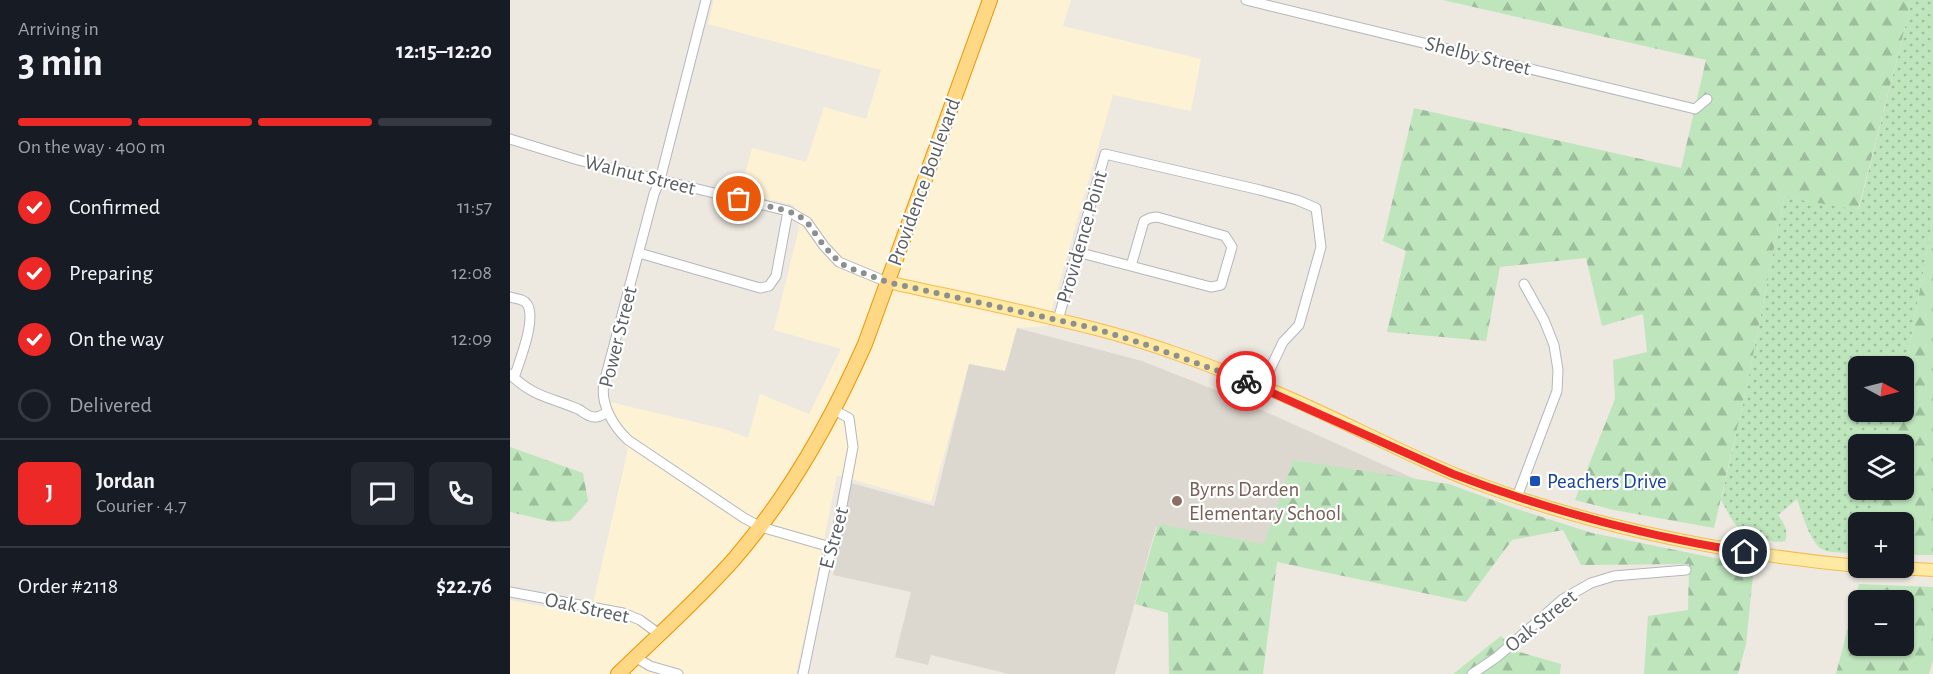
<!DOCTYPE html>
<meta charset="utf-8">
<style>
:root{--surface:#171b24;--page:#242831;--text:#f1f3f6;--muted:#9ea1a6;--line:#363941;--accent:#ec2927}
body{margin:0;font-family:"Alegreya Sans",sans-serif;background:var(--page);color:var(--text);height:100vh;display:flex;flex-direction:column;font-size:22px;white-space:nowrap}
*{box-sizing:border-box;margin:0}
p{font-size:20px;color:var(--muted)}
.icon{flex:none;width:33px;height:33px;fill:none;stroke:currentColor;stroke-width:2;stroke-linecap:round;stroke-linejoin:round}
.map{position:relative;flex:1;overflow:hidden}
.side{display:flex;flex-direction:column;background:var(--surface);width:510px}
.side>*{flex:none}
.needle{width:39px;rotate:97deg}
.buttons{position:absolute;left:1338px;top:356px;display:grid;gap:12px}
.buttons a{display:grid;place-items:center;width:66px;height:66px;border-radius:9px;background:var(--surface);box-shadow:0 2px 4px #0004;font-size:30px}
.pin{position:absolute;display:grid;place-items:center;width:51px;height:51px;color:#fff;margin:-26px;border:3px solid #fff;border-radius:50%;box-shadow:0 2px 6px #0007}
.courier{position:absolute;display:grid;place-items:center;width:60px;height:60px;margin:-30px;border:4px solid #ec2927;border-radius:50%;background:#fff;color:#222;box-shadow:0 2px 8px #0007}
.overview em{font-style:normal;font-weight:700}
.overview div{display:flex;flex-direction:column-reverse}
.overview{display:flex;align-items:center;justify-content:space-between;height:102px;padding:0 18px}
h1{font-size:39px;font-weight:700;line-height:45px}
.bar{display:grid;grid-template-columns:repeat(4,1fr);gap:9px 6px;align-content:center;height:72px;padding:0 18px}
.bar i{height:8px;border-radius:4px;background:var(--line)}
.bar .active{background:var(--accent)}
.bar p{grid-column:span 4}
.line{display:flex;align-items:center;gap:15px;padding:0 18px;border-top:2px solid var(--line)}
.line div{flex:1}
.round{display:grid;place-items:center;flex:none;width:63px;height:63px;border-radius:9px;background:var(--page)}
ol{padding:0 18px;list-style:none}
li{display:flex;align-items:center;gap:18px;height:66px}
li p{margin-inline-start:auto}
li .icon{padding:6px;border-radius:50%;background:var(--accent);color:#fff;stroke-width:4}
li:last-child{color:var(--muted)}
li i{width:33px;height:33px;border:3px solid var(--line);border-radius:50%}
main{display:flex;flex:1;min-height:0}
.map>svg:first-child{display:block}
</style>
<main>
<section class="side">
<div class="overview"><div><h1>3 min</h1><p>Arriving in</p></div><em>12:15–12:20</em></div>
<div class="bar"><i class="active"></i><i class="active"></i><i class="active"></i><i></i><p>On the way · 400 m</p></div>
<ol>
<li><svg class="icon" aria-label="check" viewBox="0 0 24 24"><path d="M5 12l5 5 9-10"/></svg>Confirmed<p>11:57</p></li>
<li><svg class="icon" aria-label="check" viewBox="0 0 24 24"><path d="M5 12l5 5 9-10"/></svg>Preparing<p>12:08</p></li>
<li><svg class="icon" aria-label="check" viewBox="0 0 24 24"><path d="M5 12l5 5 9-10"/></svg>On the way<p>12:09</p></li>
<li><i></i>Delivered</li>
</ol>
<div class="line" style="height:108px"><b class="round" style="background:var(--accent);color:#fff">J</b><div><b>Jordan</b><p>Courier · 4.7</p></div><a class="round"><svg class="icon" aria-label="chat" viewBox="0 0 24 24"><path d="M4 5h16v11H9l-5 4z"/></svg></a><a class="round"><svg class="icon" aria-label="phone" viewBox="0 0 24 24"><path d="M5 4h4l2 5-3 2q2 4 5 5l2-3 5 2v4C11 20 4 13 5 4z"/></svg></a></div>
<div class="line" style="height:78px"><div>Order #2118</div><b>$22.76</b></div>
</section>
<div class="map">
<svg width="1423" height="674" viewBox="0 0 1423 674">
<defs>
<pattern id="grass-dots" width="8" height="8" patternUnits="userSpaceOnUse" patternTransform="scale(1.5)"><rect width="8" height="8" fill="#bee5bc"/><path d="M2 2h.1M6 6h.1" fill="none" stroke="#9dbd9c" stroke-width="1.8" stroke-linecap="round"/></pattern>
<pattern id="forest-firs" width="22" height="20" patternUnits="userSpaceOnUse" patternTransform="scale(1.5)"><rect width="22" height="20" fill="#bee5bc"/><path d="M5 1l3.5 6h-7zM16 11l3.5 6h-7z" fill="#9dbd9c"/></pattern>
</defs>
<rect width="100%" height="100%" fill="#ede9e0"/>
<path fill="#fef2d4" d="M204 0H561L553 26 691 59 681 111 603 95 537 326 507 328 496 371 459 364 421 502 327 475 298 619 286 674H0V600L80 616 118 449 100 428 90 404 100 402 214 429 238 438 250 394 299 414 331 349 264 330 289 228 284 205 230 193 242 148 296 162 314 107 356 119 371 70 198 24Z"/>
<path fill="#ddd8cf" d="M507 328 632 361 718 395 914 483 892 584 646 527 605 674H499L421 655 418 665 385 657 401 592 323 575 341 483 424 506 459 364 495 371Z"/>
<path fill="url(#grass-dots)" d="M1402 0H1423V219L1394 376V366H1348V411H1387L1381 444H1348V489H1372L1366 522H1348V553C1338 552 1324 554 1314 550 1300 545 1292 512 1287 499L1268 515C1274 524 1279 530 1275 541 1268 543 1262 541 1256 540 1227 535 1224 523 1211 500L1237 386 1274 197 1349 209Z"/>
<path fill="url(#forest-firs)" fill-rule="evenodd" d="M933 0H1402L1348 210 1274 197 1237 386 1204 528 1104 510 1065 500 1105 399 1103 360 1137 352 1133 314 1092 326 1076 258 990 267 976 341 877 332 896 251 873 241 904 108 1171 168 1196 60Z
M1423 219V555H1394V522H1366L1372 489H1394V444H1381L1387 411H1394V376Z
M0 447 73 473 78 501 60 521 43 522 0 512Z
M783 460 939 484 1007 509 1082 533 1244 566 1236 644 1228 674H1134L1138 616 1178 610 1179 564 1071 565 1053 530 1002 540 956 602 767 562 753 674H659L658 613 625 604 648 524 754 544Z
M1349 584 1423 587V660L1419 674H1326ZM1348 600H1394V645H1348Z
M991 636 1003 650 1051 664 1050 674H943Z"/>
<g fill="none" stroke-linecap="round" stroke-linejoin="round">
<defs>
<path id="minor" d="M196 0 150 180 144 194 94 383C90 404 103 426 118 440L234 518 251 527 324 548
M736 0 1185 109 1197 99
M0 139 68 160 278 211 297 222 314 246 329 262 377 282
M567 252 701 287 711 285 722 247 715 236 647 217 640 218 634 221 621 266
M129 253 250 288 259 286 266 276 278 211
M0 297C6 299 14 299 17 304 27 319 9 362 4 378
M548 320 595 154 750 190 787 200 806 208 811 247 789 325 773 342 752 386
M0 374C23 397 40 397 68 409 72 411 76 415 80 416 87 419 92 415 98 412
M1007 497 1047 391 1048 370 1044 345 1034 320 1014 284
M0 592 113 613 130 620 149 634
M125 657 140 666 168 674
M293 674 315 567 324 548 343 447 339 418 324 410
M962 674 987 657 1053 599 1081 583 1104 576 1176 570"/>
<path id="major" d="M377 282C445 297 514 311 582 328 639 342 696 364 751 386 827 416 898 458 975 486 1095 530 1222 554 1348 566
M1369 567 1423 570"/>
<path id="highway" d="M108 674C147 636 189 599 225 558 280 494 321 421 355 344L480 0"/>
</defs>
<use href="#minor" stroke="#b3b7bc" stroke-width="11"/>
<use href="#major" stroke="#f4bc52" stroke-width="14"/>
<use href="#highway" stroke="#ed9400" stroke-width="16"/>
<use href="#minor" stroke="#fff" stroke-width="9"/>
<use href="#major" stroke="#ffeaa3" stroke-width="12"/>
<use href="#highway" stroke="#ffd885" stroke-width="14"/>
</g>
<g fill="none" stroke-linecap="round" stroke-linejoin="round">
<path stroke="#8d8f8e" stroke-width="6" stroke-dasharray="0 10.8" d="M229 199 278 211 289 216 297 222 314 246 329 262 337 267 377 282 583 328 631 343 736 381"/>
<path stroke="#ec2927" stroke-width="8" d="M736 381 943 474C1037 510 1136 536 1235 552"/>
</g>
<rect fill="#1a4fb4" stroke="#fff" stroke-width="2" x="1019" y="475" width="12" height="12" rx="3"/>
<circle fill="#8d6e63" stroke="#fff" stroke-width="2" cx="667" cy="501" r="6"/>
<g text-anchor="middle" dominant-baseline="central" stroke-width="4.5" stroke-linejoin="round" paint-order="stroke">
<g font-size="21" fill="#595e62" stroke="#fff">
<text transform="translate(968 56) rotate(14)">Shelby Street</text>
<text transform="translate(130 175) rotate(14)">Walnut Street</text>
<text transform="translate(414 182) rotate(-70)">Providence Boulevard</text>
<text transform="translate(572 237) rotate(-74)">Providence Point</text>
<text transform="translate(108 337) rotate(-76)">Power Street</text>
<text transform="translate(324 538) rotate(-75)">E Street</text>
<text transform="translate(77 608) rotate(12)">Oak Street</text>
<text transform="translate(1031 621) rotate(-39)">Oak Street</text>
</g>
<g font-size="21" fill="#164399" stroke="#fff" text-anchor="start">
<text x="1037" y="481">Peachers Drive</text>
</g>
<g font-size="21" fill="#785e54" stroke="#fff" text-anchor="start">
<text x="679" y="489">Byrns Darden<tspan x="679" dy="24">Elementary School</tspan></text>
</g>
</g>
</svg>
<div class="buttons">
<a><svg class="needle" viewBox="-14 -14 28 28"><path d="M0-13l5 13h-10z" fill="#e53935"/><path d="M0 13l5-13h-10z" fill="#9ea1a6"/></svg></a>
<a><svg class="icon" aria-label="layers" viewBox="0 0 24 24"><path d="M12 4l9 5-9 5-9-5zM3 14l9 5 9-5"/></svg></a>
<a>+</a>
<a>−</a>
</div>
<div class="pin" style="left:229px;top:199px;background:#ea580c"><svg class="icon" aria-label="bag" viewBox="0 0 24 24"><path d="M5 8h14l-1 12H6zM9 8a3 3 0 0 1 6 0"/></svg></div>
<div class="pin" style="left:1235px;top:552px;background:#1f2937"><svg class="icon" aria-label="home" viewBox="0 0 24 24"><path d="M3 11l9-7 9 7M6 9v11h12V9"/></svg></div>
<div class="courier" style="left:736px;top:381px"><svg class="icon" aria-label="bike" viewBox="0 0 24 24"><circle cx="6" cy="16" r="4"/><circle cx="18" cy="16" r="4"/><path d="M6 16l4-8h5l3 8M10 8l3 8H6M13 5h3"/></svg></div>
</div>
</main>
